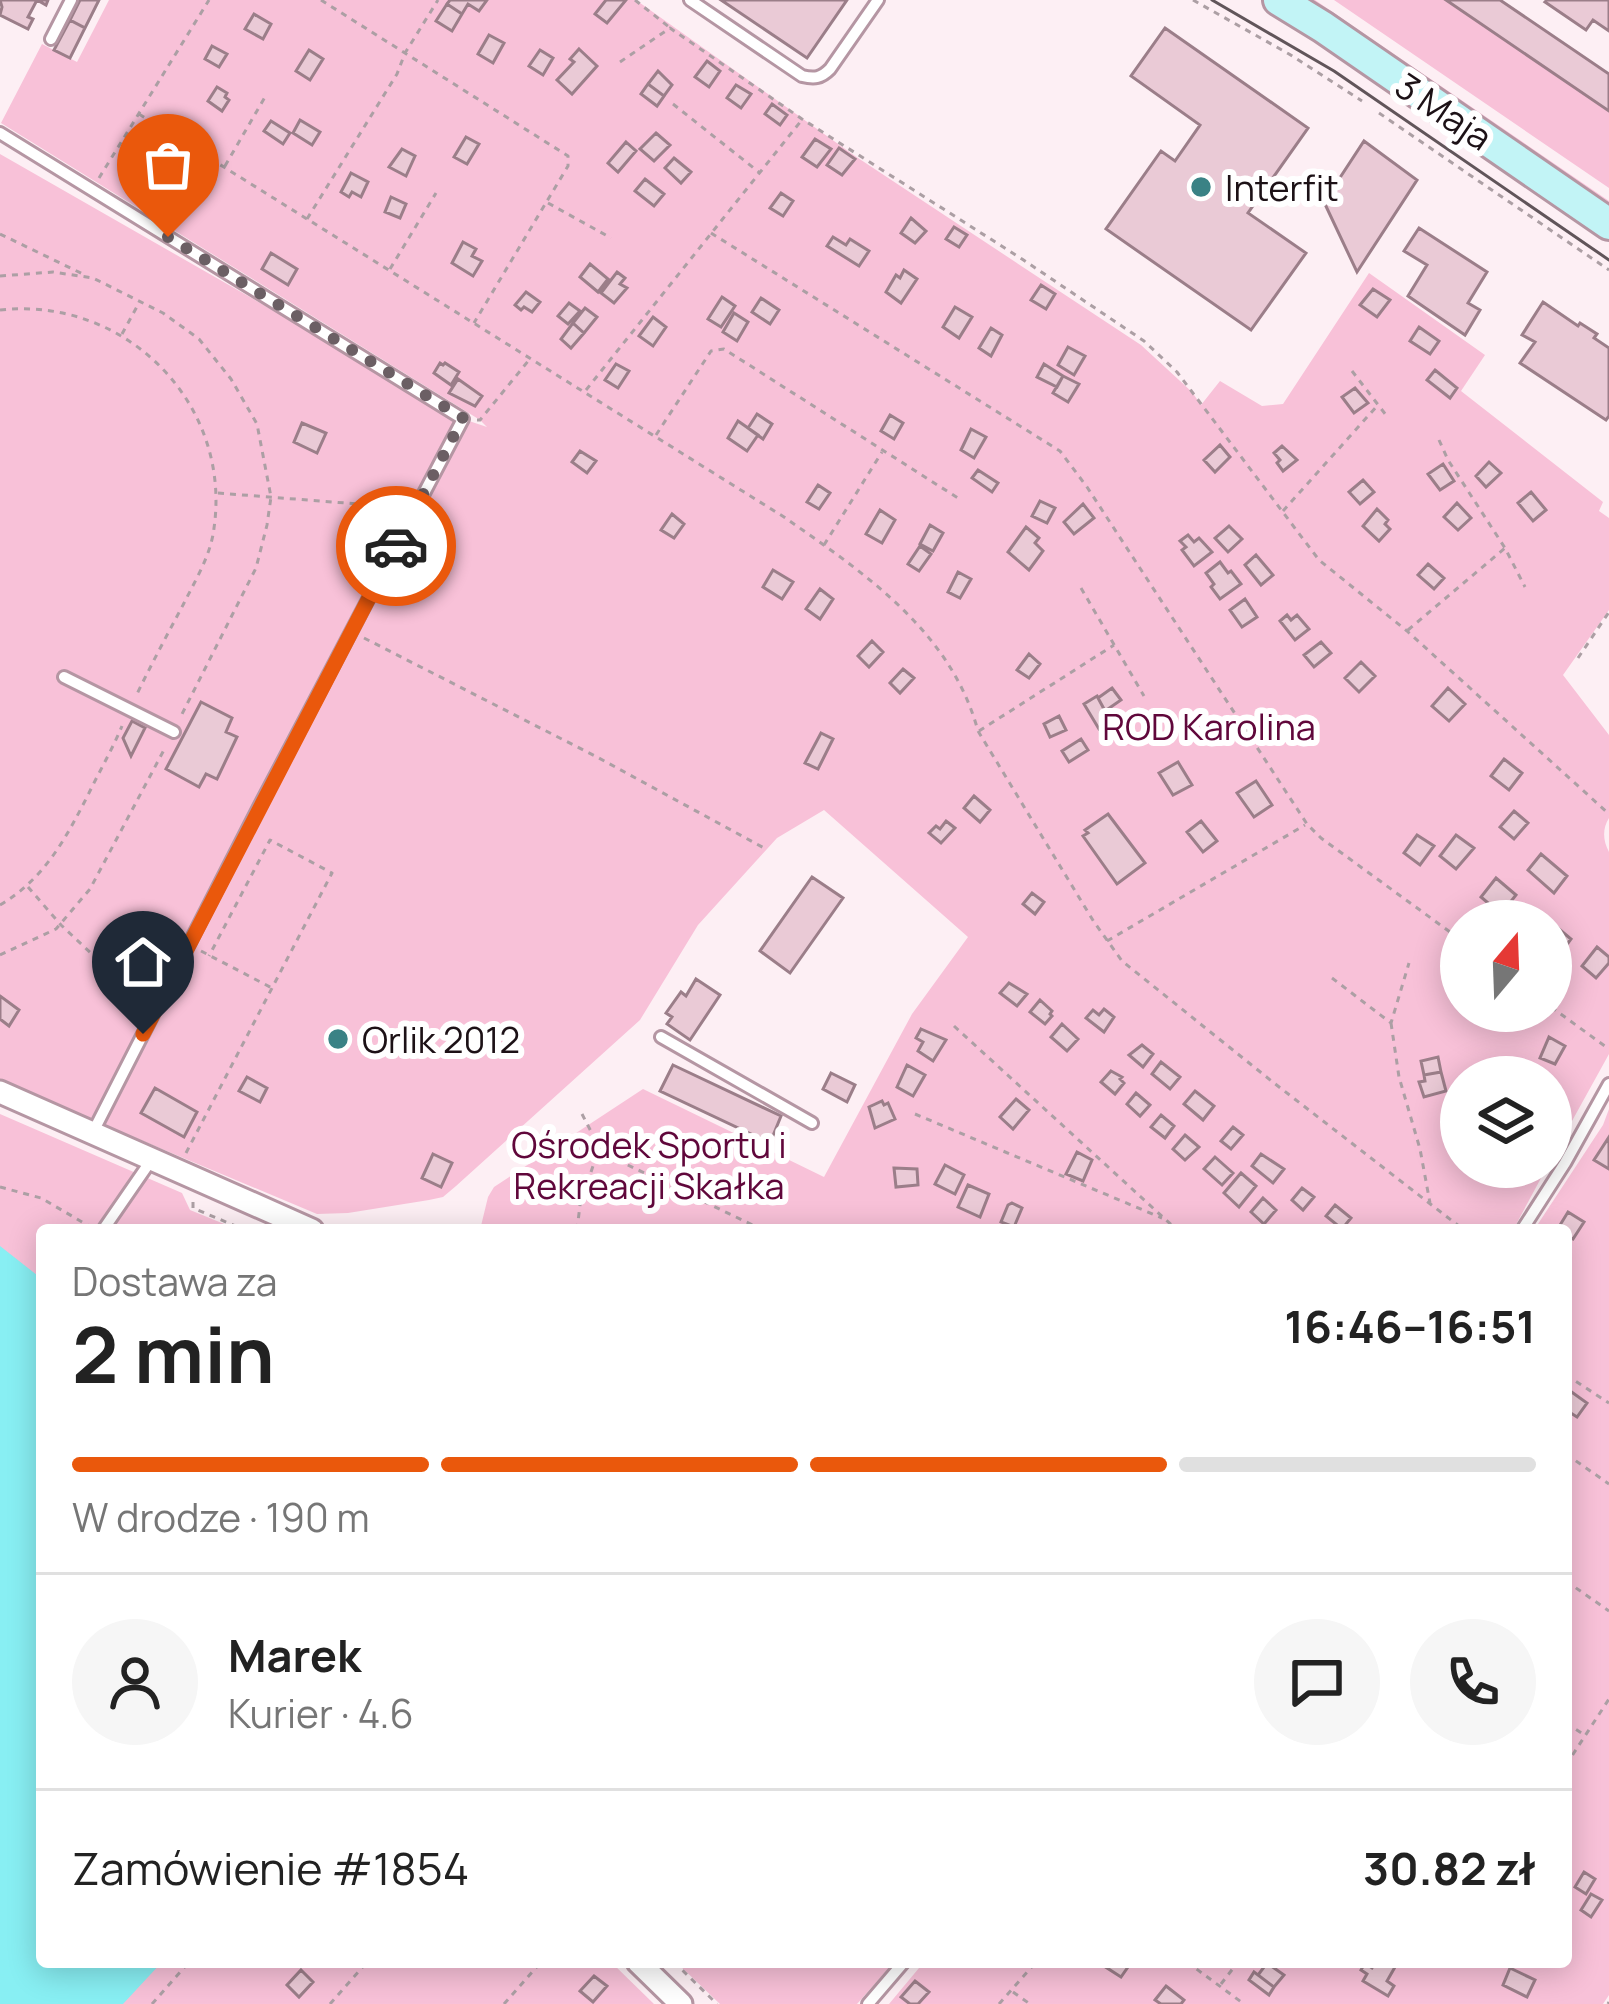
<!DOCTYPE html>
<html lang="pl">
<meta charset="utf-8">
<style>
:root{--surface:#fff;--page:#f6f6f6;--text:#222;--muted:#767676;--line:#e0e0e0;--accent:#ea580c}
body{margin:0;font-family:Manrope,sans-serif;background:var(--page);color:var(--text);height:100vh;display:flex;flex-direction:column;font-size:45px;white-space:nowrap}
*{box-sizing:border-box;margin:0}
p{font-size:39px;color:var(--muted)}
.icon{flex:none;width:66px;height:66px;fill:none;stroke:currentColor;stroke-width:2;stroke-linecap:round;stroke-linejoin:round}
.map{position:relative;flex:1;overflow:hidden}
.drawer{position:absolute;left:36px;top:1224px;width:1536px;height:744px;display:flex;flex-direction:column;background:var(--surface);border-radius:12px;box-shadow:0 6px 30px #0003}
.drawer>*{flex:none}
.needle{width:78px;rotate:19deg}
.tools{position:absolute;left:1440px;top:900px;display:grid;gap:24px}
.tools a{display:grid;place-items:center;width:132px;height:132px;border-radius:50%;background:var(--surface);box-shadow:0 6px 30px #0003;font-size:60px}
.pin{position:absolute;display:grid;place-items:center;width:102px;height:102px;color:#fff;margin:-123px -51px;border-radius:50% 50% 50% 0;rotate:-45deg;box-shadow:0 0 12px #0007}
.pin .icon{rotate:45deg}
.courier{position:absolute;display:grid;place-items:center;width:120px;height:120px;margin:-60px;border:9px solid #ea580c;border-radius:50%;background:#fff;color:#222;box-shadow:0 3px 15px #0007}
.headline em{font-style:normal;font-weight:700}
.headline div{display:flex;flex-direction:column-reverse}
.headline{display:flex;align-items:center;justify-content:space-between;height:204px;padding:0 36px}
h1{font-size:78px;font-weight:700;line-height:90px}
.bar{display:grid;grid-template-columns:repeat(4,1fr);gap:18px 12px;align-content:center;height:144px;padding:0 36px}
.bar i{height:15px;border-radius:9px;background:var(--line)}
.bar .active{background:var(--accent)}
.bar p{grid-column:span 4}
.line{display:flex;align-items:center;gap:30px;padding:0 36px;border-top:3px solid var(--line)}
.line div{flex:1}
.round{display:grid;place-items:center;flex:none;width:126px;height:126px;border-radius:63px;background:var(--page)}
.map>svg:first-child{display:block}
</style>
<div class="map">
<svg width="1609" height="2004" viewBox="0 0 1609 2004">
<rect width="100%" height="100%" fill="#fdeff4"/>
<path fill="#f8c1d8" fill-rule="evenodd" d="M109 0H636L855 156 1141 345 1192 392 1201 405 1220 381 1262 406 1283 404 1369 273 1485 355 1461 391 1603 502 1599 511 1609 518V610L1563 675 1609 735V818C1602 829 1603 841 1609 852V1054L1551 1159V1077H1461V1167H1547L1513 1230H480L488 1197 494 1187 643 1089 824 1177 912 1014 968 937 824 810 777 838 698 925 640 1020 456 1186 443 1197 429 1200 348 1213 317 1214 0 1081V154L463 419 487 427 480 420 1 123 42 44 77 62ZM1461 921H1551V1011H1461Z
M1301 0H1315L1609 201V211Z
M1334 0H1446L1609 111V188Z
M1609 1109V1995L1603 2004H889L924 1962H1566V1230H1534L1603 1125Z
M0 1114 182 1193 190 1210 239 1230H42V1962H611L654 2004H0Z
M676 1962H894L857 2004H720Z"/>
<path fill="#88eff3" d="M0 1246 42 1279V1962H162L123 2004H0Z"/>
<path fill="#eacad6" stroke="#9b7e89" stroke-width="3" d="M0 0H48L46 5 37 0 28 17 33 19 28 29 0 15 2 7Z
M80 0H99L85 28 70 20Z
M450 0H487L479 11 468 4 462 14 447 4Z
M606 0H626L607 23 595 14Z
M721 0H847L807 58Z
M1446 0H1500L1609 74V111Z
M1547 0H1609V31L1593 20 1586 30 1545 2Z
M447 4 462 14 452 31 436 21Z
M254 14 271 24 263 39 245 29Z
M70 20 85 28 70 58 54 50Z
M1165 28 1308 128 1248 213 1306 253 1251 330 1106 229 1161 151 1175 161 1200 125 1131 76Z
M489 35 504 43 493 63 478 54Z
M212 46 227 54 219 67 205 59Z
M579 49 597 66 572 94 557 80 574 62 570 59Z
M309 50 323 59 310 80 296 71Z
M540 50 553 58 543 75 529 66Z
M707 61 720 71 709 87 695 77Z
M658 71 672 85 664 96 648 84Z
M648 84 664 96 657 106 641 94Z
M736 85 751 94 741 108 727 98Z
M217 87 227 93 225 97 229 100 222 111 208 101Z
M772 104 787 115 780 125 765 114Z
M300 120 320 132 312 145 293 133Z
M271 121 290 133 283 144 264 131Z
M656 133 670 145 654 161 640 149Z
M466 137 479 144 467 164 454 157Z
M815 139 831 149 817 167 802 157Z
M1364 141 1417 180 1357 272 1324 202Z
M626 142 636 151 618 172 608 163Z
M839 148 855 159 842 175 827 165Z
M402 149 415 156 406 176 389 167Z
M674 158 691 172 681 183 665 168Z
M143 168 158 176 146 196 132 187Z
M351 173 368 182 361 197 352 192 349 197 341 192Z
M645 179 664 194 654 206 635 191Z
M781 193 793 201 783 216 770 208Z
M177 195 192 205 182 219 168 211Z
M391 197 406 204 400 218 385 212Z
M911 218 926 231 915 243 901 233Z
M954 227 967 235 959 247 946 239Z
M1419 228 1487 272 1468 303 1480 310 1465 335 1408 296 1427 265 1404 251Z
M833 237 846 245 850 239 869 251 859 266 827 246Z
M463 242 476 249 472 256 482 261 473 276 452 263Z
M271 253 297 269 288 285 262 269Z
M590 264 608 279 598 292 580 277Z
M904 270 917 279 901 303 886 292 896 275 900 278Z
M617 272 625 278 620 284 627 288 614 303 601 293Z
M1041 285 1055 294 1046 309 1031 300Z
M1373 289 1390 300 1377 317 1360 305Z
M526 292 540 302 532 312 524 307 521 310 515 305Z
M722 297 735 306 721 327 708 319Z
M761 298 779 310 770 324 752 312Z
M1543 302 1578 326 1580 323 1597 334 1594 338 1609 348V416L1606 420 1520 363 1535 342 1522 335Z
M569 303 580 311 568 324 558 316Z
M955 307 972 317 959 338 943 327Z
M585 308 597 317 584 333 573 323Z
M734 313 748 322 737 341 723 332Z
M653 317 666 327 653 346 639 336Z
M573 323 584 333 571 348 561 339Z
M1419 327 1439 341 1430 354 1410 341Z
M991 328 1002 335 991 356 979 348Z
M1068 347 1085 356 1074 375 1058 365Z
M440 363 443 365 445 363 459 372 451 385 434 373Z
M616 364 629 371 618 388 605 380Z
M1044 364 1063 376 1057 387 1037 377Z
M1435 370 1457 388 1450 398 1427 380Z
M1063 376 1079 384 1068 402 1053 393Z
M458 379 482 396 475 406 449 393Z
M1355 388 1368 403 1354 413 1342 397Z
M757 414 772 424 763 439 748 428Z
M890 415 903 423 894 439 881 431Z
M738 421 758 435 747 451 728 438Z
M302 423 326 433 317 453 294 442Z
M971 429 986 437 974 458 961 450Z
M1220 445 1230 457 1215 472 1204 460Z
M1282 446 1297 460 1283 471 1277 463 1280 460 1274 453Z
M580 451 596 461 587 473 572 462Z
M1489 462 1501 473 1486 487 1476 476Z
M1443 464 1454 481 1440 490 1428 474Z
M978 470 998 483 992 492 972 478Z
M1363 480 1374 492 1360 504 1349 492Z
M818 485 830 493 819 509 807 502Z
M1531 492 1546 510 1533 521 1518 503Z
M1040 501 1055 508 1047 523 1032 516Z
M1457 503 1471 518 1458 530 1444 517Z
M1083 504 1094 518 1074 534 1064 522Z
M1377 509 1388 520 1385 524 1390 529 1379 541 1363 526Z
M880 510 895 520 882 543 866 534Z
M672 514 684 524 674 538 661 530Z
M930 525 943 533 933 551 920 544Z
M1229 526 1242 539 1228 552 1215 538Z
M1026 527 1039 538 1035 543 1043 551 1029 570 1008 552Z
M1188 535 1194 542 1199 538 1212 552 1194 566 1182 550 1186 547 1180 541Z
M920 546 931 554 919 571 908 564Z
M1256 555 1273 575 1261 585 1245 565Z
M1220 562 1228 573 1231 571 1241 584 1220 599 1211 587 1214 584 1206 573Z
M1428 564 1444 578 1434 589 1418 575Z
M773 570 793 582 782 599 763 587Z
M958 572 971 579 960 598 948 592Z
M820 589 833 599 820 619 806 609Z
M1245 599 1257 617 1242 627 1230 610Z
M1287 615 1291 620 1297 615 1309 629 1295 640 1280 621Z
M872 641 883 652 869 667 858 656Z
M1321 642 1331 653 1314 667 1304 655Z
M1029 654 1040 664 1029 678 1017 670Z
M1361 662 1375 676 1359 692 1345 678Z
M903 669 914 678 900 693 890 683Z
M1112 688 1121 700 1105 711 1098 698Z
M1448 688 1465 704 1449 721 1432 706Z
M1097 696 1111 722 1099 729 1084 704Z
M201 702 232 718 226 732 237 737 217 779 206 774 199 787 166 769Z
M1059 716 1066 730 1050 737 1044 724Z
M132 721 145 728 131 756 123 738Z
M821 733 833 739 818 769 805 763Z
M1081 739 1088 750 1069 762 1062 751Z
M1504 759 1522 773 1509 790 1491 776Z
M1178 762 1192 785 1173 795 1159 773Z
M1256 781 1272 805 1254 817 1237 793Z
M974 796 990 810 980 822 964 808Z
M1514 811 1528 823 1514 839 1500 827Z
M1108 814 1145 863 1117 884 1083 836 1088 833 1085 830Z
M946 821 955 828 941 843 929 833 936 826 940 829Z
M1201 821 1217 841 1203 852 1187 832Z
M1417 835 1434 846 1420 865 1404 853Z
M1456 835 1474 848 1456 869 1440 856Z
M1541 854 1567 876 1554 893 1528 870Z
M812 877 843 898 790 973 760 951Z
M1496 878 1516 895 1501 914 1481 897Z
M1032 893 1044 902 1035 914 1023 904Z
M1553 924 1571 939 1557 958 1551 953Z
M1597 947 1609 957V963L1596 978 1582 966Z
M696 979 720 995 690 1040 667 1024 672 1017 666 1013 681 992 686 996Z
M1009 983 1027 994 1017 1006 1000 993Z
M0 996 19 1010 9 1026 0 1019Z
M1040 1000 1052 1011 1050 1014 1052 1016 1045 1024 1030 1012Z
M1104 1009 1114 1017 1104 1032 1086 1018 1093 1010 1099 1015Z
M1062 1024 1078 1039 1067 1051 1051 1037Z
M921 1029 946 1040 933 1061 918 1051 923 1042 916 1038Z
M1549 1037 1565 1046 1555 1064 1540 1058Z
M1142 1045 1153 1054 1143 1067 1129 1055Z
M1438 1057 1441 1072 1424 1075 1421 1061Z
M1161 1062 1180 1077 1170 1089 1152 1074Z
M673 1065 781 1116 770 1143 660 1091Z
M907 1065 925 1075 913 1096 897 1087Z
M1111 1071 1122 1077 1120 1079 1124 1083 1115 1094 1101 1082Z
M1441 1072 1446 1091 1424 1097 1419 1082 1425 1081 1424 1075Z
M831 1073 855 1085 847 1102 823 1089Z
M247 1077 267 1088 260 1102 239 1091Z
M155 1088 197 1112 184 1137 141 1113Z
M1195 1091 1214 1106 1203 1120 1184 1104Z
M1136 1093 1150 1105 1140 1116 1127 1104Z
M1016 1099 1029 1110 1013 1129 1000 1117Z
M882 1101 884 1105 888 1103 895 1119 875 1128 869 1107Z
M1161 1115 1174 1126 1165 1138 1151 1127Z
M1233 1127 1243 1135 1231 1149 1221 1141Z
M1185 1135 1199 1147 1185 1160 1173 1149Z
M1609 1137V1169L1594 1160Z
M1077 1152 1092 1160 1083 1181 1066 1174Z
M433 1154 452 1163 441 1187 422 1178Z
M1261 1154 1284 1169 1273 1183 1252 1166Z
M1215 1157 1233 1173 1222 1185 1204 1169Z
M945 1165 964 1175 955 1194 935 1184Z
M894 1168 917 1169 918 1185 896 1187Z
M1241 1173 1256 1186 1239 1207 1224 1193Z
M968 1185 989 1194 980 1217 958 1207Z
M1302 1188 1314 1197 1303 1210 1292 1200Z
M1263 1198 1276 1210 1264 1224 1251 1212Z
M1012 1203 1022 1208 1014 1227 1001 1222 1008 1205Z
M1335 1205 1351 1218 1342 1229 1326 1216Z
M1568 1212 1584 1222 1573 1239 1566 1235V1230H1557Z
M1566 1388 1587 1403 1577 1417 1566 1410Z
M1584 1872 1595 1879 1586 1894 1575 1887Z
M1591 1894 1602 1900 1591 1917 1581 1910Z
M1107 1962H1126L1130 1964 1121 1977 1104 1966Z
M1376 1962H1386L1395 1967 1387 1981 1394 1986 1388 1996 1363 1981 1367 1974 1361 1970 1365 1963 1372 1968Z
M1267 1963 1284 1975 1274 1987 1258 1975Z
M1510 1968 1535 1980 1527 1997 1503 1985Z
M301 1970 313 1982 299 1997 287 1985Z
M1254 1972 1274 1987 1269 1995 1249 1980Z
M594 1976 607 1986 593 2002 580 1991Z
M915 1981 929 1992 918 2004H910L901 1997Z
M1166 1986 1184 2000 1181 2004H1161L1155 2000Z"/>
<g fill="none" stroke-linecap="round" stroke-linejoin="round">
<defs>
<path id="lane" d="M690 0 802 76C815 79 821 78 830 69L878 0
M51 39 71 0
M0 133 463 419 259 807 93 1132
M64 677 174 732
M661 1037 812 1123
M103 1230 152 1159
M1522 1230 1565 1163 1609 1084
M868 2004 904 1962"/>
<path id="street" d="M0 1092 312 1230
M638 1962 681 2004"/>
<path id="secondary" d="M1279 0 1323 27 1609 224"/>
</defs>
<use href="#lane" stroke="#b596a3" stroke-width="16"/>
<use href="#street" stroke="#b596a3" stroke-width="27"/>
<use href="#secondary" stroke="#b596a3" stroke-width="36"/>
<path stroke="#ac9fa4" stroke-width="3" stroke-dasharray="6 6" stroke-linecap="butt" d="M321 0 568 156V166L474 323
M635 0 669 27
M1193 0 1289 54 1362 101
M620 62 670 28 802 119 1022 259 1144 341 1177 372 1319 560 1407 631 1609 814
M673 104 760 173
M1379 113 1609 270
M139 114 784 517C864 573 951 631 978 731L1094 922 1122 961 1274 1083 1464 1230
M225 166 265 97
M99 178 209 0
M548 203 611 238
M307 219 397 74 405 53 438 0
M711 233 1060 451 1087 487 1307 824 1321 838 1461 940
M0 234 85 275
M390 269 436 193
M0 276 53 272 93 278 163 313 199 339 231 379 257 424 271 497 267 525 256 568 180 718
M0 310C125 296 232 403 214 528 211 555 195 581 183 605 167 635 151 665 136 696
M122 334 140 301
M1352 371 1386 415
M586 390 801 121
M477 420H480L529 360
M656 435 711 351 724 349 961 500
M1439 440 1448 460 1505 548 1525 587
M218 493 358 504 390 522
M1283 511 1377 406
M824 545 882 452
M1081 588 1144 696
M1408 630 1505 548
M364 638 597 757 764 848
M1578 658 1609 612
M979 731 1114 645
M28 887 61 925 112 973 145 992
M0 905C44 879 65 840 88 795 99 772 112 750 122 726
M1107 941 1305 825
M201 951 272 988
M0 955 56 929 90 889 165 748
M1332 978 1391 1023 1409 963
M1551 1007 1609 1049
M1391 1023 1399 1077 1420 1149 1430 1203
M954 1026 1177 1230
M582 1114 598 1145
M915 1114 1162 1218
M186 1153 332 873 270 840 209 956
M595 1158 598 1145 607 1154
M0 1187 41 1198 89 1226
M193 1202V1208L245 1230
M577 1230 580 1205 595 1160 609 1156 763 1230
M805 1230H813
M1566 1375 1609 1403
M1566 1454 1609 1484
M1566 1581 1609 1611
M1566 1723 1583 1734
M1566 1765 1609 1699
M674 1962 717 2004
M1187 1962 1244 2004
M1221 1984 1238 1962
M1013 1992 1030 2004
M152 2004 189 1962
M330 2004 367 1962
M504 2004 541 1962
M999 2004 1036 1962
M1608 2004 1609 2002"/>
<use href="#lane" stroke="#fff" stroke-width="10"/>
<use href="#street" stroke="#fff" stroke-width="21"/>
<use href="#secondary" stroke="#c2f4f6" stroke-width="30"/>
<path stroke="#61555a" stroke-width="3" d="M1212 0 1334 71 1609 260"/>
</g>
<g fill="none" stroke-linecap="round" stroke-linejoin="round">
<path stroke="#6b5f64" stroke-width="12" stroke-dasharray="0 21.6" d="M168 237 463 418 396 546"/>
<path stroke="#ea580c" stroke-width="15" d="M143 1034 396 546"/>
</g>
<g fill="#3a8285" stroke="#fff" stroke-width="4.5">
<circle cx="1201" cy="187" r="12"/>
<circle cx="338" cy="1039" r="12"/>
</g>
<g text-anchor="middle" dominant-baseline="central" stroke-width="12" stroke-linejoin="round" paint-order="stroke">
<g font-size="36" fill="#1c1116" stroke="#fff">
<text transform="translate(1444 111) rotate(34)">3 Maja</text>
</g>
<g font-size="36" fill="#1c1116" stroke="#fff" text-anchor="start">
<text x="1225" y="187">Interfit</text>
<text x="362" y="1039">Orlik 2012</text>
</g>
<g font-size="36" fill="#60073b" stroke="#fff">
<text x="1209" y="726">ROD Karolina</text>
<text x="649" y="1144">Ośrodek Sportu i<tspan x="649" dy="41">Rekreacji Skałka</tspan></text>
</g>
</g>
</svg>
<div class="tools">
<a><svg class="needle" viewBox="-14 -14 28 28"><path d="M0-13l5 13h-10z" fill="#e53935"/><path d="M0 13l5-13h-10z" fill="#767676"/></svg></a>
<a><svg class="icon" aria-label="layers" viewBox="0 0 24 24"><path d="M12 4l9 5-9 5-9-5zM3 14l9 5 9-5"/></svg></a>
</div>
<div class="pin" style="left:168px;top:237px;background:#ea580c"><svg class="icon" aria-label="bag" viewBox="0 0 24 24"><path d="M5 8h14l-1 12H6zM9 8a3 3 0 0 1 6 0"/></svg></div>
<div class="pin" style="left:143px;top:1034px;background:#1f2937"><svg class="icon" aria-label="home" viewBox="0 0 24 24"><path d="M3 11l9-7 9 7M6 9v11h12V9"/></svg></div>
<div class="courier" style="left:396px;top:546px"><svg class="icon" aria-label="car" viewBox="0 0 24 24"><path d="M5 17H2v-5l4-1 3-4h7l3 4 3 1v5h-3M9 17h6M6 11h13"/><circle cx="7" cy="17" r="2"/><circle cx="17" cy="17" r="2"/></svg></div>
<section class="drawer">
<div class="headline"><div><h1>2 min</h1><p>Dostawa za</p></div><em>16:46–16:51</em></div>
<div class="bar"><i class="active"></i><i class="active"></i><i class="active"></i><i></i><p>W drodze · 190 m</p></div>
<div class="line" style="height:216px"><a class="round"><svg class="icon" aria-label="person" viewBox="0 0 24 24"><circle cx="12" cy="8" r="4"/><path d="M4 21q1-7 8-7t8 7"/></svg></a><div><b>Marek</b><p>Kurier · 4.6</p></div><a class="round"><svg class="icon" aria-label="chat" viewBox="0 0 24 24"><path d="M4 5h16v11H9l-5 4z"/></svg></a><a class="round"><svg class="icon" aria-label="phone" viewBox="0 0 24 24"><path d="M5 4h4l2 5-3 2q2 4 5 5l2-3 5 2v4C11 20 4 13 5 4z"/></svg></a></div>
<div class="line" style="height:156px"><div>Zamówienie #1854</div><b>30.82 zł</b></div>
</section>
</div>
